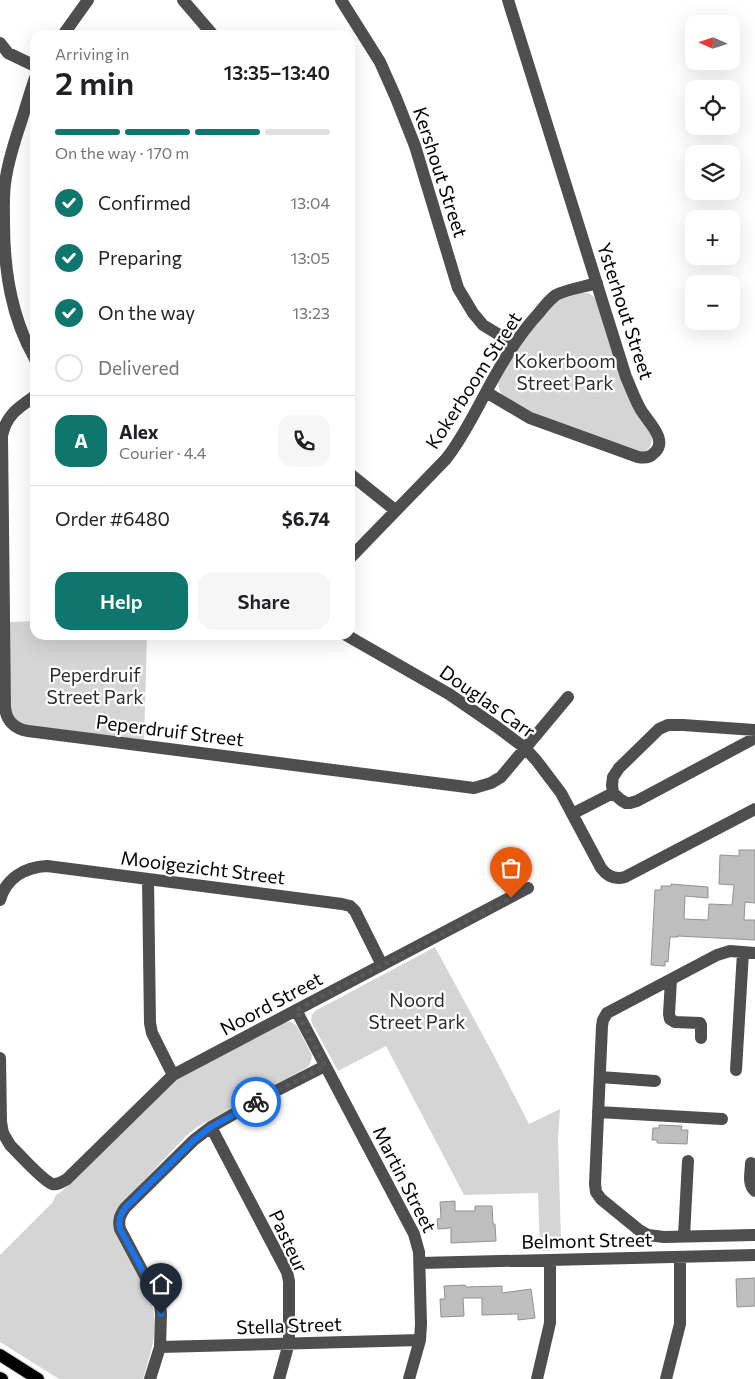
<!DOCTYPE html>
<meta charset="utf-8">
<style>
:root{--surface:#fff;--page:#f6f6f6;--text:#202124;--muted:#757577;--line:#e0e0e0;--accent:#0f766e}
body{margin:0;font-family:Commissioner,sans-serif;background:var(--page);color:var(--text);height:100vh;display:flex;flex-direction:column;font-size:19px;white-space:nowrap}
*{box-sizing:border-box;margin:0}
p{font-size:16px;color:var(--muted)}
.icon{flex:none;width:28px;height:28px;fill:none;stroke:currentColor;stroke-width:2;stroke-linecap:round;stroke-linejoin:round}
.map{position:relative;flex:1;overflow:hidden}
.panel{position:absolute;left:30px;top:30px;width:325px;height:610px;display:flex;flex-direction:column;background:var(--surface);border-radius:15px;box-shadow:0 5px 20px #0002}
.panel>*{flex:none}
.needle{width:32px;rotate:273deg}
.buttons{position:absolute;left:685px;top:15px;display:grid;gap:10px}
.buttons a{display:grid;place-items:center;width:55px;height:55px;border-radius:10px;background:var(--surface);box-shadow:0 5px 20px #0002;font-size:25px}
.pin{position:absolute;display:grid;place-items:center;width:42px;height:42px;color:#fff;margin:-51px -21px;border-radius:50% 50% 50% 0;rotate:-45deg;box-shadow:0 0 5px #0007}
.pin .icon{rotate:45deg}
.courier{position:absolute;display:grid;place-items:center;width:50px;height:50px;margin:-25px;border:4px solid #1a73e8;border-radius:50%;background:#fff;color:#222;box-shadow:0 1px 6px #0007}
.headline em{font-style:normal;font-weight:600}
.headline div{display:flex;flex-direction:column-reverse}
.headline{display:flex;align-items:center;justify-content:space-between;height:85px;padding:0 25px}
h1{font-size:32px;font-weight:600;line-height:38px}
.bar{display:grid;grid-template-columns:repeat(4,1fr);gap:8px 5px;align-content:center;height:60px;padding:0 25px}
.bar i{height:6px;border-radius:4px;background:var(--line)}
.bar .on{background:var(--accent)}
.bar p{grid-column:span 4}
.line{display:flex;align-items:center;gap:12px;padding:0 25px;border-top:1px solid var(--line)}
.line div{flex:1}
.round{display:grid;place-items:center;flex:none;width:52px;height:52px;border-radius:15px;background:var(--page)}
ol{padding:0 25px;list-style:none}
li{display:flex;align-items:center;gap:15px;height:55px}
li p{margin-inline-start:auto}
li .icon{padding:5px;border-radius:50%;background:var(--accent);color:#fff;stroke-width:4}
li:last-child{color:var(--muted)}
li i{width:28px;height:28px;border:2px solid var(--line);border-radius:50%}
.button{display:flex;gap:10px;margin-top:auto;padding:10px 25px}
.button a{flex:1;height:58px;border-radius:15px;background:var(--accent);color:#fff;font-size:20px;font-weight:600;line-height:58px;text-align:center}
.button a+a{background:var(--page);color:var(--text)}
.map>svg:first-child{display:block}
</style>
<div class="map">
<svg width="755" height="1379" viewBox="0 0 755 1379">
<rect width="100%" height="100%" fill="#fff"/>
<path fill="#d5d5d5" d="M581 293H589L595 298 651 433C653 442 652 448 643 452L541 417 502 395 499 389 498 382 519 344 557 302 562 299Z
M35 621V635H147L144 741 29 726 15 720 11 711 9 622Z
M435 947 492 1052 529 1124 560 1109 558 1138 561 1239 567 1246V1250L540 1251 538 1193 464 1195 386 1046 338 1071 311 1021 312 1015 315 1011Z
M285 1022H291L296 1025 312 1055 311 1061 308 1067 197 1127 186 1136 121 1205 118 1210 151 1299C159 1331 152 1348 143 1379H59L0 1342V1255L52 1203 56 1195 62 1191 165 1087 181 1077Z"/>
<path fill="#bebebe" stroke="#929292" d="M739 850H755V903L745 902 744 920H755V940L678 936V937H670L668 962 665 961V966L651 965 655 890H661V886H671V884L708 887V898L685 896 684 919 708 920 709 904 732 905 734 885 719 884 720 855 739 856Z
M659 1125 682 1126 681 1130H688L687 1144 657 1143V1140H652L653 1128H659Z
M455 1201V1211H475V1206H492L493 1224H495L496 1241 451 1243V1228L438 1229 437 1219 441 1218 440 1202Z
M755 1278V1306L737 1307 736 1279Z
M465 1285 466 1287 502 1286V1293L531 1289 535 1318 518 1320V1314L482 1315V1298H463L464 1316 441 1317 440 1299H445L444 1286Z"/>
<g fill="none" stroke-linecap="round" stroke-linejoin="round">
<defs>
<path id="major" d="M0 1355 38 1379
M0 1378 2 1379"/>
</defs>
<use href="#major" stroke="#dbdbdb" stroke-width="14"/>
<path stroke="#4e4e4e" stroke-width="12" d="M183 0 213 35
M341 0 380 62 396 98 415 146 458 288 473 313 483 325 514 344
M63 35 88 0
M0 43 8 53 35 66
M35 78C30 92 26 107 21 122 15 140 9 158 6 177 3 192 4 207 4 223 4 271 11 317 35 359
M486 392 530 418 638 457C644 458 649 458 653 454 670 441 648 422 641 410 635 400 631 388 626 377L508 0
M35 396C18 408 6 415 2 436L5 707C6 721 15 729 28 731L474 788 491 783 501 777 568 697
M350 474 395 510
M350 558 446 459C462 439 473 416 485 394 500 366 516 338 538 314 543 308 549 300 556 295 568 289 584 287 597 283
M346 635 449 694 497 727 525 748 536 760 561 793 601 868C607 876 615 880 625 877L755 809
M755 730 683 725H668L659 729 619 768 613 777 612 785 613 793 621 800 626 803H630L637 801 755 738
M572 814 613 793
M148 879 150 1023 152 1033 173 1075
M0 900C6 878 25 867 47 866L342 904 350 906 355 911 382 965
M755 953 730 951 717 955 607 1013 603 1020 602 1026 595 1184 596 1192 601 1199 639 1230 648 1235 664 1237 755 1235
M671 980 669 1014 670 1019 675 1022 700 1023 701 1025V1038
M296 1010 414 1234 419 1252 421 1324 420 1340 409 1379
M0 1058 1 1122 3 1133 10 1145C19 1154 42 1180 52 1184 58 1185 62 1182 67 1179L173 1075 528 888
M736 1070 743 952
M600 1077 655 1081
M598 1112 722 1119
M211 1127 287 1272 289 1281V1343L279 1379
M751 1163C751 1172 747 1184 755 1191
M684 1236 688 1161
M420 1263 755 1255
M160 1347 420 1340
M150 1379 160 1347 161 1314 160 1304 120 1229C118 1220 120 1215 125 1208L194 1140 211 1127 260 1099 325 1066
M537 1379 550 1323V1260
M666 1379 680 1324V1257"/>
<use href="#major" stroke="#000" stroke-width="12"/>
</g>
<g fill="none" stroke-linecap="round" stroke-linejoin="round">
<path stroke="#595959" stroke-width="5" stroke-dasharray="0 9" d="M256 1102 325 1066 296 1010 511 898"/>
<path stroke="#1a73e8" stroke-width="6" d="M161 1314 160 1304 157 1297 120 1229C118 1221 120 1215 125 1208L194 1140 211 1127 256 1102"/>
</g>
<g text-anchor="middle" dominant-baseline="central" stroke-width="4.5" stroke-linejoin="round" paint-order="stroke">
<g font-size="19" fill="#000" stroke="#fff">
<text transform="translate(441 172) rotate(72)">Kershout Street</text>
<text transform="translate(626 311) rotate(72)">Ysterhout Street</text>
<text transform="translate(473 380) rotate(-57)">Kokerboom Street</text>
<text transform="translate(488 701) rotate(35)">Douglas Carr</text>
<text transform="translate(170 730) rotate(7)">Peperdruif Street</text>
<text transform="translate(203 867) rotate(7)">Mooigezicht Street</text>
<text transform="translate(271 1003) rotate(-28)">Noord Street</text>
<text transform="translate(405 1179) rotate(63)">Martin Street</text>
<text transform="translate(587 1240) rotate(-1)">Belmont Street</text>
<text transform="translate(289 1241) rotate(65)">Pasteur</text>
<text transform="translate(289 1325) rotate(-2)">Stella Street</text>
</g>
<g font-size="19" fill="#2c2c2c" stroke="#fff">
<text x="565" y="360">Kokerboom<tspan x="565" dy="22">Street Park</tspan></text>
<text x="95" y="674">Peperdruif<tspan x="95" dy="22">Street Park</tspan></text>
<text x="417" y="999">Noord<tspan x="417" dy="22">Street Park</tspan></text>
</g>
</g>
</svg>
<div class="buttons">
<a><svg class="needle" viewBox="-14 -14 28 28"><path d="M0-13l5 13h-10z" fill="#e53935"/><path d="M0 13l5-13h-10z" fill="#757577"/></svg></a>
<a><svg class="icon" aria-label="locate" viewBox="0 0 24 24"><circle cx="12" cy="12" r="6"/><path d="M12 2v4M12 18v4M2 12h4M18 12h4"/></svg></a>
<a><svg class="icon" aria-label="layers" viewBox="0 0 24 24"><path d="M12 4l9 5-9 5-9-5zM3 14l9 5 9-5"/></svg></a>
<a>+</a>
<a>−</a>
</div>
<div class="pin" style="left:511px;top:898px;background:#ea580c"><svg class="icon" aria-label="bag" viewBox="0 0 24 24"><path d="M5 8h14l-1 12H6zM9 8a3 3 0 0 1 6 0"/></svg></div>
<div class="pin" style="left:161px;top:1314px;background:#1f2937"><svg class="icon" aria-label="home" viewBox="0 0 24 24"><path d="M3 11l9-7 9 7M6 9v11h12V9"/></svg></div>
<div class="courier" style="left:256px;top:1102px"><svg class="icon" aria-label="bike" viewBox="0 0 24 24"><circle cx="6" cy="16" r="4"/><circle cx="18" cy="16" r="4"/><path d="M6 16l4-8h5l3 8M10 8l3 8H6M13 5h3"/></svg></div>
<section class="panel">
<div class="headline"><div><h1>2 min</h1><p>Arriving in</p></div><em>13:35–13:40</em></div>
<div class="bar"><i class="on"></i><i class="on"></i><i class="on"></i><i></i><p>On the way · 170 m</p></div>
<ol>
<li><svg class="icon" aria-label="check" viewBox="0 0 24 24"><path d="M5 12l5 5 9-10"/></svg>Confirmed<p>13:04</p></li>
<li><svg class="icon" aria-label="check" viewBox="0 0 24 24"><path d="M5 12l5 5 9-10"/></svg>Preparing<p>13:05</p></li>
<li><svg class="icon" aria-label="check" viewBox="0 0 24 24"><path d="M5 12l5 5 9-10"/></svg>On the way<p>13:23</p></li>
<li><i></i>Delivered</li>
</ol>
<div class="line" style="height:90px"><b class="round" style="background:var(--accent);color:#fff">A</b><div><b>Alex</b><p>Courier · 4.4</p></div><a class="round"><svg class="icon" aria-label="phone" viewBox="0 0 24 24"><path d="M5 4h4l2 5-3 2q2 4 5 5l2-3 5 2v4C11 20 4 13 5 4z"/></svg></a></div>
<div class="line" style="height:65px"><div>Order #6480</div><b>$6.74</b></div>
<div class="button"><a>Help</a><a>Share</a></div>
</section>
</div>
